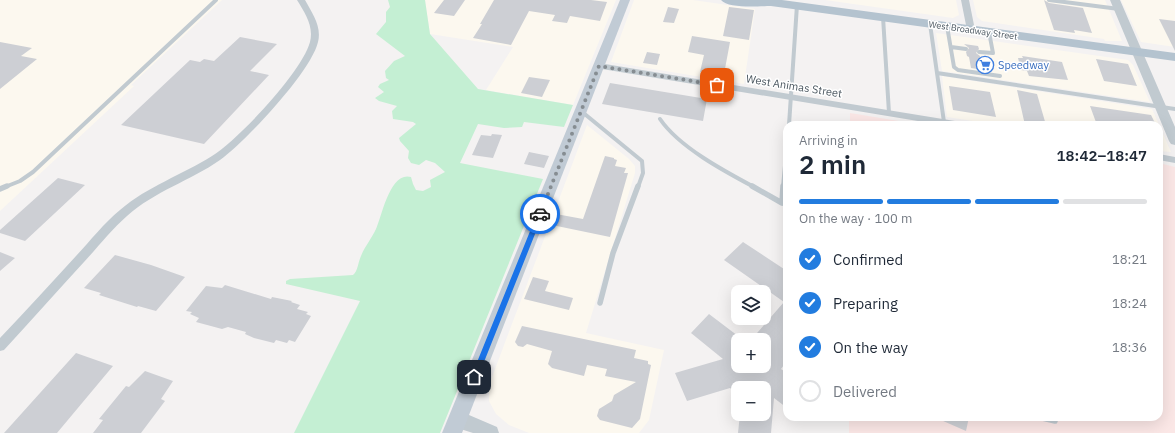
<!DOCTYPE html>
<meta charset="utf-8">
<style>
:root{--surface:#fff;--page:#f6f6f7;--text:#1f2937;--muted:#747a83;--line:#e0e1e3;--accent:#227cdf}
body{margin:0;font-family:"IBM Plex Sans",sans-serif;background:var(--page);color:var(--text);height:100vh;display:flex;flex-direction:column;font-size:15px;white-space:nowrap}
*{box-sizing:border-box;margin:0}
p{font-size:13px;color:var(--muted)}
.icon{flex:none;width:22px;height:22px;fill:none;stroke:currentColor;stroke-width:2;stroke-linecap:round;stroke-linejoin:round}
.map{position:relative;flex:1;overflow:hidden}
.sheet{position:absolute;left:783px;top:121px;width:380px;height:300px;display:flex;flex-direction:column;background:var(--surface);border-radius:12px;box-shadow:0 4px 16px #0002}
.sheet>*{flex:none}
.tools{position:absolute;left:731px;top:285px;display:grid;gap:8px}
.tools a{display:grid;place-items:center;width:40px;height:40px;border-radius:8px;background:var(--surface);box-shadow:0 4px 16px #0002;font-size:20px}
.pin{position:absolute;display:grid;place-items:center;width:34px;height:34px;color:#fff;margin:-17px;border-radius:8px;box-shadow:0 2px 6px #0006}
.courier{position:absolute;display:grid;place-items:center;width:40px;height:40px;margin:-20px;border:3px solid #1a73e8;border-radius:50%;background:#fff;color:#222;box-shadow:0 1px 5px #0007}
.overview em{font-style:normal;font-weight:600}
.overview div{display:flex;flex-direction:column-reverse}
.overview{display:flex;align-items:center;justify-content:space-between;height:68px;padding:0 16px}
h1{font-size:26px;font-weight:600;line-height:30px}
.bar{display:grid;grid-template-columns:repeat(4,1fr);gap:6px 4px;align-content:center;height:48px;padding:0 16px}
.bar i{height:5px;border-radius:3px;background:var(--line)}
.bar .selected{background:var(--accent)}
.bar p{grid-column:span 4}
ol{padding:0 16px;list-style:none}
li{display:flex;align-items:center;gap:12px;height:44px}
li p{margin-inline-start:auto}
li .icon{padding:4px;border-radius:50%;background:var(--accent);color:#fff;stroke-width:4}
li:last-child{color:var(--muted)}
li i{width:22px;height:22px;border:2px solid var(--line);border-radius:50%}
.map>svg:first-child{display:block}
</style>
<div class="map">
<svg width="1175" height="433" viewBox="0 0 1175 433">
<rect width="100%" height="100%" fill="#f4f2f2"/>
<path fill="#fcf8ef" d="M0 0H222L131 85 134 86 0 211Z
M425 0H616L573 105 486 90 513 47 430 34Z
M634 0H693L755 9 744 84 611 62Z
M825 0H956L959 15 953 18Z
M973 0H1105L1122 41H1105L1104 39 982 21 977 17Z
M1121 0H1175V47L1141 42Z
M936 33 1128 60 1133 65 1150 102 942 71Z
M942 76 1152 109 1171 152 1159 151V125H999L947 117Z
M587 125 629 159 635 166V173L586 333 664 350 649 420 639 433H529L509 425 496 414 489 401V385Z"/>
<path fill="#fbe7e6" d="M850 113 923 125H850Z
M1159 163 1175 167V433H849V417H1159Z"/>
<path fill="#c4efd3" d="M388 0H425L430 34 478 89 573 105 564 127 524 122 522 127 504 128 478 124 460 163 543 179 440 433H294L360 301 286 284V281L290 279 353 275C358 271 358 262 361 256 365 246 372 238 376 229 382 216 390 171 411 177L413 184 416 190 423 191 431 187 430 180 445 172 435 163 426 160 419 165 411 163 408 158 409 151 400 141 399 138 416 124 413 122 393 119 392 111 397 106 379 101 375 98 384 92 378 87 380 84 389 80 386 78 385 71 394 61 405 56 376 34 386 22V12L390 7Z"/>
<path fill="#cdcfd4" d="M444 0H465L454 16 434 13Z
M494 0H591L607 2 600 21 570 16 567 23 552 21 555 15 529 11 511 45 473 38 482 24H480Z
M1044 0 1049 3 1083 8 1092 33 1074 30 1075 33 1054 30Z
M668 7 679 9 674 23 663 22Z
M729 7 754 10 749 40 723 36Z
M1159 19 1175 21V51Z
M692 36 730 42 724 74 700 72 704 55 688 52Z
M240 37 277 44 250 71 269 75 204 144 121 125 190 60 200 62 204 59 214 61Z
M0 42 32 48 21 56 37 59 0 89Z
M964 44 978 46 979 49 976 53 980 56 984 70 971 68 969 57 967 56 966 52 969 48Z
M647 52 660 54 657 65 643 63Z
M1022 56 1062 62 1068 80 1029 76 1027 71 1021 70 1018 58H1023Z
M1096 59 1128 64 1137 86 1104 81Z
M529 77 550 80 542 97 521 93Z
M610 83 707 99 703 121 602 104Z
M949 86 990 92 996 117 953 110Z
M1017 90 1037 94 1046 125H1025Z
M1090 106 1151 115 1156 125H1097Z
M492 134 502 135 493 158 472 155 481 135 491 136Z
M529 152 549 156 544 168 524 164Z
M605 156 614 158V159L617 160 615 166 626 168 624 173H628L610 237 552 225 556 214 583 219Z
M58 178 85 185 25 241 0 233V230Z
M743 242 787 271V361L781 369 787 373V408L774 398 771 433H738L740 414H764V388H738V395L730 388 687 401 675 373 723 359 691 333 709 314 738 336V366H764V340H751L784 302 724 260Z
M0 252 15 258 0 271Z
M115 255 151 265 185 277 156 311 138 306 137 307 99 295 101 293 84 288Z
M533 277 549 281 545 291 573 298 569 310 524 299Z
M225 285 271 299 272 297 292 301 291 302 300 305 297 309 308 312 306 314 311 316 295 342 289 340 287 343 276 340 274 343 254 338 245 334 246 332 228 327 222 329 196 322 199 318 190 314 192 312 186 311 206 286 222 288Z
M522 326 636 350 634 358 648 361V364L651 365 640 419 632 428 600 420 597 416 599 409 612 401 614 395 636 382 605 376 607 369 587 365 584 376 552 368 548 364 552 351 527 344 523 347 518 346 515 342Z
M76 353 113 366 57 433H4Z
M145 371 173 381 161 399 165 401 141 433H93L103 420 99 419 126 386 129 387Z
M934 417H969L966 431Z"/>
<g fill="none" stroke-linecap="round" stroke-linejoin="round">
<path stroke="#c1cad0" stroke-width="4" d="M1049 0 1119 9
M883 17 889 113
M930 24 944 122
M947 26 954 67 958 70 1000 76
M951 47 966 49
M979 52 993 53 989 32
M937 73 1175 109
M581 111 642 161 643 173 638 187
M660 119C679 147 724 171 754 187
M789 125 797 5
M5 187 20 181 33 172 216 0
M783 187 787 144"/>
<path stroke="#c1cad0" stroke-width="5.5" d="M752 186 782 203 783 186
M0 189 7 186
M600 303 613 253 638 186
M1038 417 1055 421"/>
<path fill="#c1cad0" fill-rule="evenodd" d="M297 0H305C312 13 322 26 318 42 311 72 245 142 220 160 190 181 155 191 127 216 111 230 98 247 84 262 57 291 31 321 4 350L0 351V338C26 311 51 283 76 256 91 240 104 223 120 210 148 186 182 175 212 156 238 140 302 72 310 42 314 26 305 13 297 0Z
M961 0H969L975 30 974 32H968L967 30Z
M599 63 961 122 965 125H942L596 68V64Z
M1159 154 1175 157V163L1159 160Z"/>
<path fill="#c1cad0" fill-rule="evenodd" d="M1110 0H1120L1175 127V145L1171 144 1169 141Z
M457 412 469 415 497 427 499 433H473L451 426 449 420 451 414Z"/>
<path fill="#c1cbd5" fill-rule="evenodd" d="M620 0H630L462 433H442Z"/>
<path fill="#b4c3cf" fill-rule="evenodd" d="M721 0H782L1175 53V61L771 6C760 6 728 9 721 0Z"/>
</g>
<path fill="#1a73e8" d="M540 211 543 214 478 377 477 380H472L471 377 537 214Z"/>
<g fill="none" stroke-linecap="round" stroke-linejoin="round">
<path stroke="#868d92" stroke-width="4" stroke-dasharray="0 7.2" d="M540 214 599 66 717 85"/>
</g>
<defs>
<symbol id="supermarket-ring" viewBox="-11 -11 22 22"><circle r="9.5" fill="#fff" stroke="#3f7fe0" stroke-width="1.5"/><path d="M-6-5.5h2.5l.6 2H6L4.5 2H-2.5L-4.4-4H-6ZM-1.5 3.2a1.3 1.3 0 1 0 .1 0ZM3 3.2a1.3 1.3 0 1 0 .1 0Z" fill="#3f7fe0"/></symbol>
</defs>
<g fill-rule="evenodd">
<use href="#supermarket-ring" x="975" y="55" width="20" height="20"/>
</g>
<g text-anchor="middle" dominant-baseline="central" stroke-width="3" stroke-linejoin="round" paint-order="stroke">
<g font-size="9" fill="#4a565f" stroke="#fff">
<text transform="translate(973 30) rotate(8)">West Broadway Street</text>
</g>
<g font-size="11" fill="#366cbe" stroke="#fff" text-anchor="start">
<text x="998" y="65">Speedway</text>
</g>
<g font-size="11" fill="#4a565f" stroke="#fff">
<text transform="translate(794 86) rotate(9)">West Animas Street</text>
</g>
</g>
</svg>
<div class="tools">
<a><svg class="icon" aria-label="layers" viewBox="0 0 24 24"><path d="M12 4l9 5-9 5-9-5zM3 14l9 5 9-5"/></svg></a>
<a>+</a>
<a>−</a>
</div>
<div class="pin" style="left:717px;top:85px;background:#ea580c"><svg class="icon" aria-label="bag" viewBox="0 0 24 24"><path d="M5 8h14l-1 12H6zM9 8a3 3 0 0 1 6 0"/></svg></div>
<div class="pin" style="left:474px;top:377px;background:#1f2937"><svg class="icon" aria-label="home" viewBox="0 0 24 24"><path d="M3 11l9-7 9 7M6 9v11h12V9"/></svg></div>
<div class="courier" style="left:540px;top:214px"><svg class="icon" aria-label="car" viewBox="0 0 24 24"><path d="M5 17H2v-5l4-1 3-4h7l3 4 3 1v5h-3M9 17h6M6 11h13"/><circle cx="7" cy="17" r="2"/><circle cx="17" cy="17" r="2"/></svg></div>
<section class="sheet">
<div class="overview"><div><h1>2 min</h1><p>Arriving in</p></div><em>18:42–18:47</em></div>
<div class="bar"><i class="selected"></i><i class="selected"></i><i class="selected"></i><i></i><p>On the way · 100 m</p></div>
<ol>
<li><svg class="icon" aria-label="check" viewBox="0 0 24 24"><path d="M5 12l5 5 9-10"/></svg>Confirmed<p>18:21</p></li>
<li><svg class="icon" aria-label="check" viewBox="0 0 24 24"><path d="M5 12l5 5 9-10"/></svg>Preparing<p>18:24</p></li>
<li><svg class="icon" aria-label="check" viewBox="0 0 24 24"><path d="M5 12l5 5 9-10"/></svg>On the way<p>18:36</p></li>
<li><i></i>Delivered</li>
</ol>
</section>
</div>
